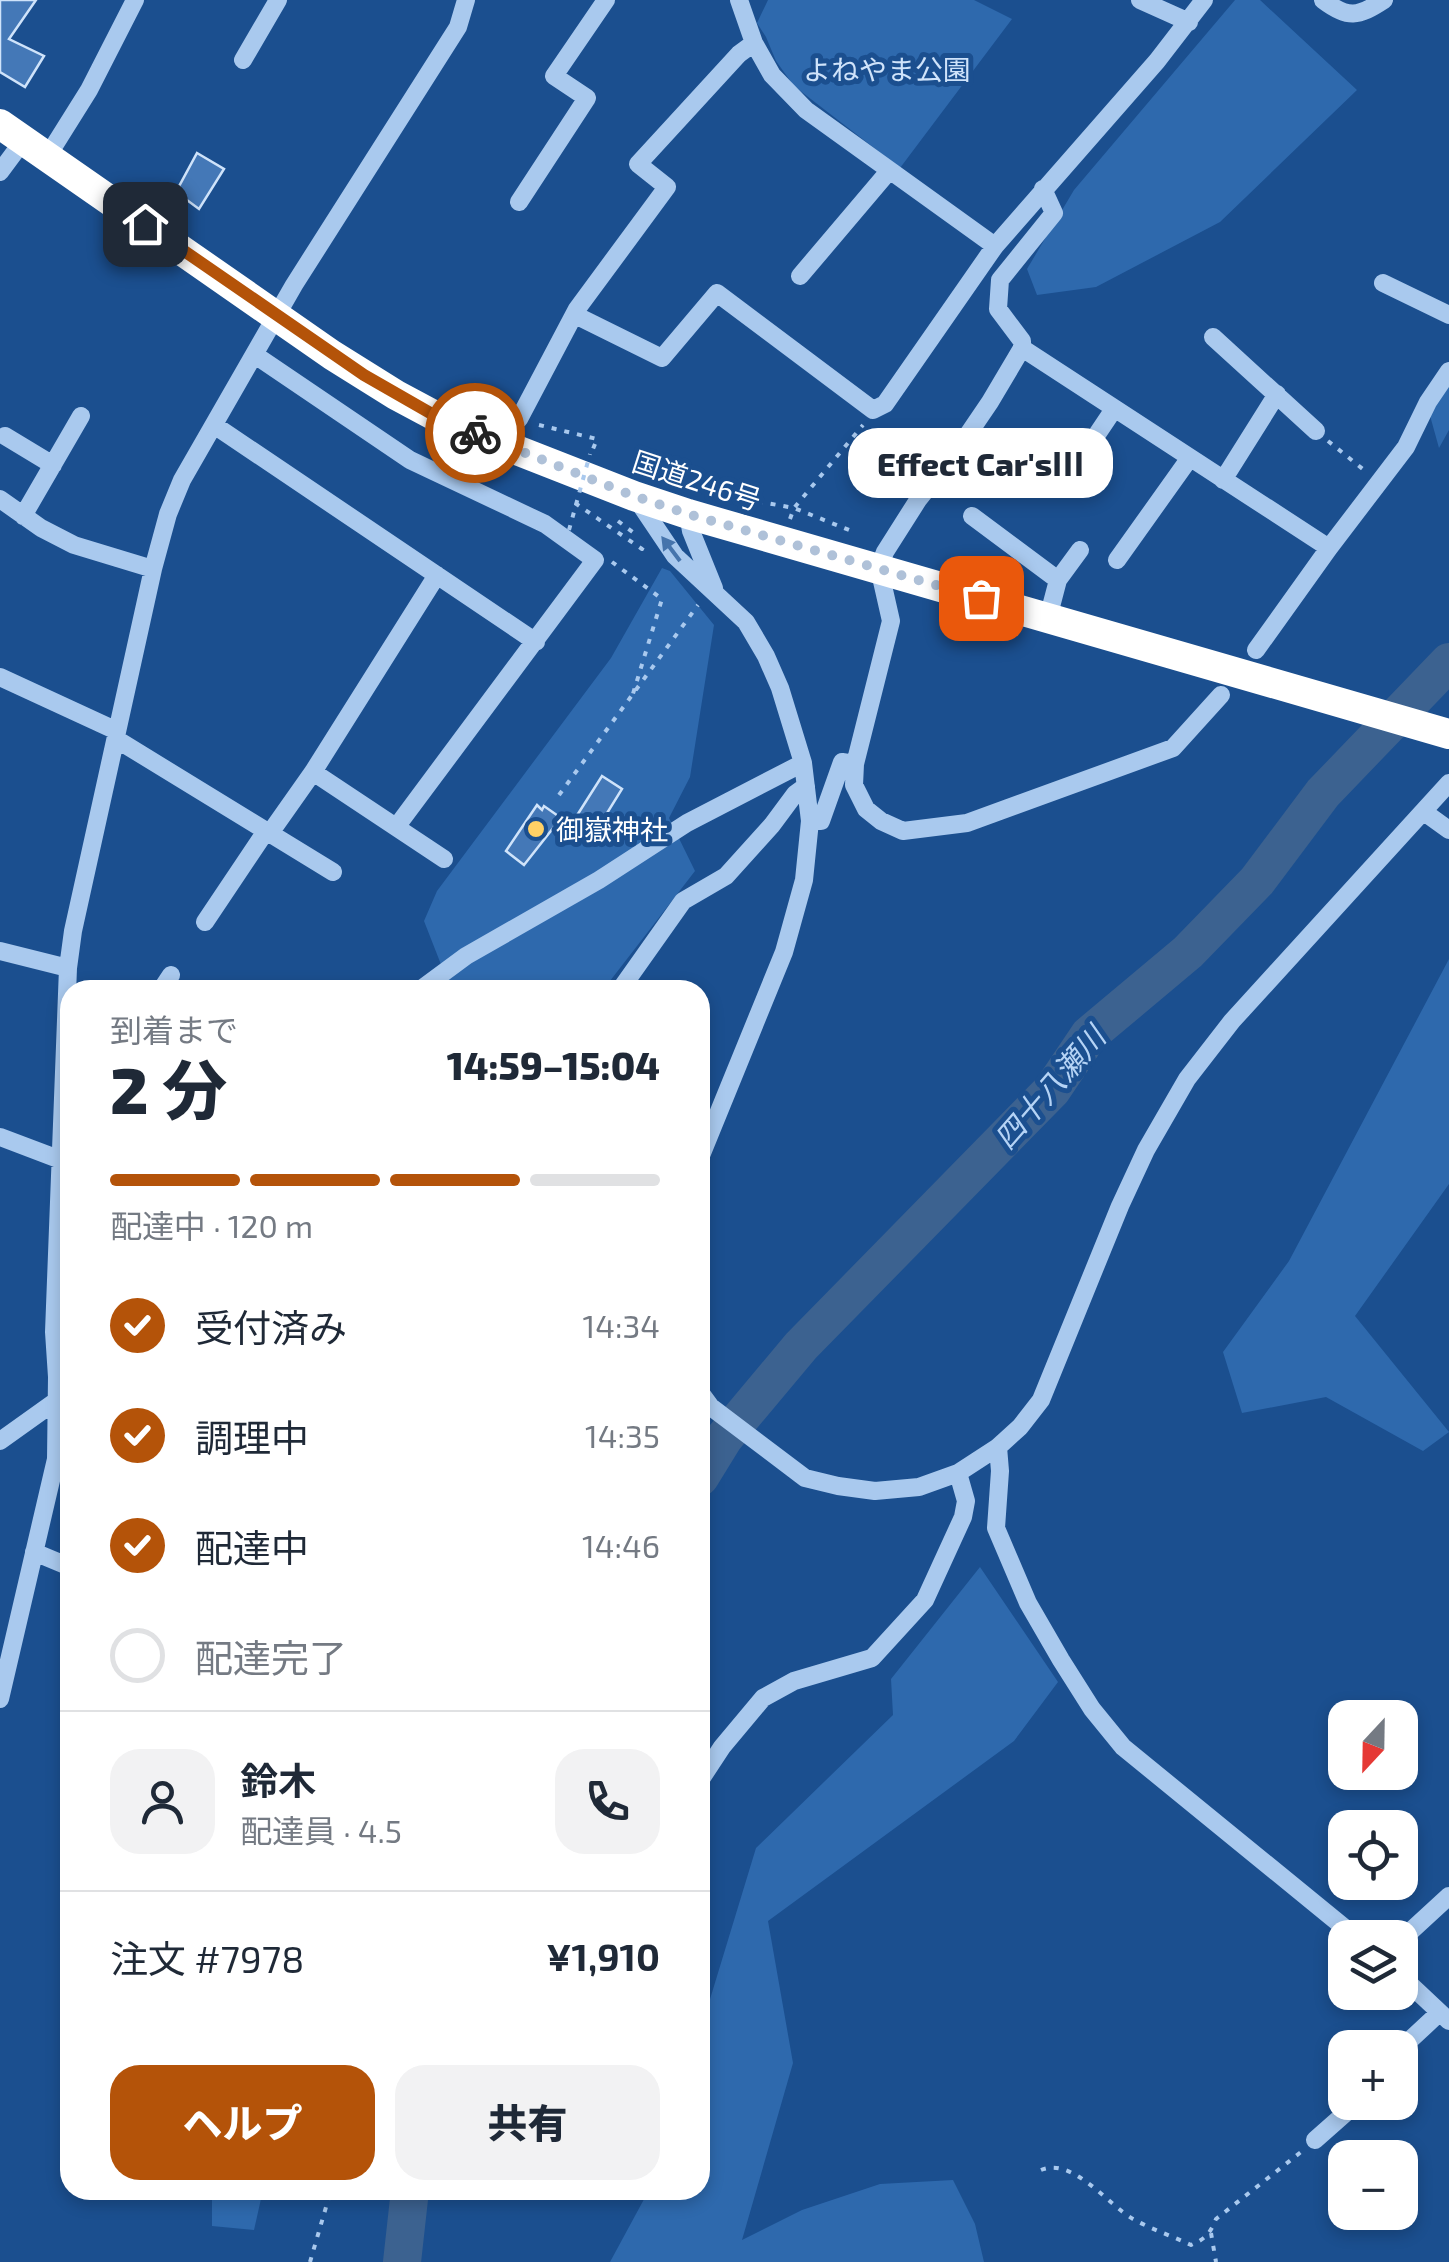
<!DOCTYPE html>
<html lang="ja">
<meta charset="utf-8">
<style>
:root{--surface:#fff;--page:#f2f2f3;--text:#1f2937;--muted:#747a83;--line:#e0e1e3;--accent:#b45309}
body{margin:0;font-family:"Exo 2","Noto Sans JP",sans-serif;background:var(--page);color:var(--text);height:100vh;display:flex;flex-direction:column;font-size:38px;white-space:nowrap}
*{box-sizing:border-box;margin:0}
p{font-size:32px;color:var(--muted)}
.icon{flex:none;width:55px;height:55px;fill:none;stroke:currentColor;stroke-width:2;stroke-linecap:round;stroke-linejoin:round}
.map{position:relative;flex:1;overflow:hidden}
.drawer{position:absolute;left:60px;top:980px;width:650px;height:1220px;display:flex;flex-direction:column;background:var(--surface);border-radius:30px;box-shadow:0 5px 15px #0003}
.drawer>*{flex:none}
.needle{width:65px;rotate:202deg}
.fabs{position:absolute;left:1328px;top:1700px;display:grid;gap:20px}
.fabs a{display:grid;place-items:center;width:90px;height:90px;border-radius:20px;background:var(--surface);box-shadow:0 5px 15px #0003;font-size:50px}
.pin{position:absolute;display:grid;place-items:center;width:85px;height:85px;color:#fff;margin:-42px;border-radius:20px;box-shadow:0 5px 15px #0006}
.courier{position:absolute;display:grid;place-items:center;width:100px;height:100px;margin:-50px;border:8px solid #b45309;border-radius:50%;background:#fff;color:#222;box-shadow:0 2px 12px #0007}
.bubble{position:absolute;height:70px;border-radius:30px;background:var(--surface);box-shadow:0 5px 15px #0003;font-size:32px;font-weight:800;line-height:70px;text-align:center}
.headline em{font-style:normal;font-weight:800}
.headline div{display:flex;flex-direction:column-reverse}
.headline{display:flex;align-items:center;justify-content:space-between;height:170px;padding:0 50px}
h1{font-size:65px;font-weight:800;line-height:75px}
.bar{display:grid;grid-template-columns:repeat(4,1fr);gap:15px 10px;align-content:center;height:120px;padding:0 50px}
.bar i{height:12px;border-radius:8px;background:var(--line)}
.bar .selected{background:var(--accent)}
.bar p{grid-column:span 4}
.line{display:flex;align-items:center;gap:25px;padding:0 50px;border-top:2px solid var(--line)}
.line div{flex:1}
.round{display:grid;place-items:center;flex:none;width:105px;height:105px;border-radius:30px;background:var(--page)}
ol{padding:0 50px;list-style:none}
li{display:flex;align-items:center;gap:30px;height:110px}
li p{margin-inline-start:auto}
li .icon{padding:10px;border-radius:50%;background:var(--accent);color:#fff;stroke-width:4}
li:last-child{color:var(--muted)}
li i{width:55px;height:55px;border:5px solid var(--line);border-radius:50%}
.primary-button{display:flex;gap:20px;margin-top:auto;padding:20px 50px}
.primary-button a{flex:1;height:115px;border-radius:30px;background:var(--accent);color:#fff;font-size:40px;font-weight:800;line-height:115px;text-align:center}
.primary-button a+a{background:var(--page);color:var(--text)}
.map>svg:first-child{display:block}
</style>
<div class="map">
<svg width="1449" height="2262" viewBox="0 0 1449 2262">
<rect width="100%" height="100%" fill="#1b4f8f"/>
<path fill="#2e69ad" d="M768 0H974L1012 19 900 168 794 86 776 61 766 37 757 23Z
M1235 0H1260L1357 90 1220 222 1096 287 1037 295 1027 269 1074 190Z
M1449 378V430L1439 448 1429 412Z
M662 568 670 571 714 625 690 777 669 818 695 871 603 990H451L424 921 437 891 611 658Z
M1449 959V1184L1355 1316 1449 1432 1423 1451 1326 1397 1242 1413 1223 1352 1289 1261Z
M980 1567 1058 1682 1014 1741 768 1921 793 2063 742 2240 802 2210 880 2184 953 2180 975 2224 984 2262H610L649 2190H700V2032L756 1848 893 1715 891 1679Z
M212 2190H263L254 2230 212 2226Z"/>
<g fill="none" stroke-linecap="round" stroke-linejoin="round">
<path stroke="#3c6290" stroke-width="38" d="M700 1477 724 1438 801 1346 1052 1090 1089 1035 1188 952 1257 881 1323 793 1449 662
M402 2262 410 2190"/>
</g>
<path fill="#4478b7" stroke="#cfe3fa" stroke-width="2.5" d="M0 0H36L9 39 44 56 25 87 0 72Z
M197 153 224 169 199 209 176 192Z
M602 776 622 789 596 831 576 817Z
M537 805 542 810 544 806 561 818 524 865 506 851Z"/>
<g fill="none" stroke-linecap="round" stroke-linejoin="round">
<path stroke="#a9c9ee" stroke-width="4" stroke-dasharray="5 8" stroke-linecap="butt" d="M539 425 597 439 591 454
M1328 441 1364 470
M745 499 794 508 854 532
M575 503 642 549 644 545
M790 519 794 508 863 425
M618 521 638 536
M612 562 662 599 632 697
M559 795 698 605
M1041 2170C1073 2157 1107 2204 1133 2219 1151 2229 1172 2236 1191 2245 1205 2239 1210 2234 1216 2219L1301 2152
M1211 2233 1216 2262
M310 2262 331 2190"/>
<path stroke="#a9c9ee" stroke-width="18" d="M739 0 754 43 772 75 806 110 995 246
M1140 0 1189 22
M1323 0C1348 19 1358 17 1384 0
M243 60 278 0
M47 157 89 90 135 0
M0 172 23 141
M1043 189 1054 213 1000 280 998 309 1022 341V348L1329 548
M519 202 587 98 554 76 606 0
M800 276 889 171
M1383 283 1449 315
M575 315 662 358 717 293 873 410 885 404 995 246 1157 61 1204 0
M1213 337 1316 431
M1022 348 990 402 954 455 918 500 885 552 879 568 891 621 855 764 854 785 866 809 881 821 903 831 967 823 1173 748 1221 695
M255 355 410 460 545 524 595 560 397 826
M519 419 577 309 667 187 638 164 739 54 754 43
M214 425 536 642
M5 436 53 465
M1069 476 1114 409
M1223 480 1277 394
M636 498 675 556 746 622 766 656 780 688 803 763 810 821 804 880 784 952 700 1158
M0 499 41 528 74 545 153 569
M688 514 691 531 714 588
M23 516 81 416
M972 516 1058 580
M1117 560 1189 459
M1048 618 1058 580 1080 550
M1256 650 1329 548 1406 447 1428 402 1449 371
M0 677 117 731
M116 739 333 872
M313 772 444 859
M1424 812 1449 830
M810 821H821L842 762 855 764
M270 833 313 772 437 575
M205 922 266 831
M0 951 68 968
M161 990 171 975
M420 990 466 956 599 880 687 823 803 763
M620 990 683 901 726 876 772 825 795 794 806 786
M0 1137 61 1160
M700 1392 711 1407 805 1478 838 1486 875 1491 919 1487 958 1473 998 1447 1020 1427 1041 1400 1120 1206 1146 1150 1187 1079 1232 1021 1449 783
M0 1441 56 1401
M998 1447 1000 1471 996 1528 1028 1603 1061 1660 1092 1709 1123 1747 1357 1938
M34 1552 70 1567
M0 1699 56 1459 57 1377 54 1332 68 968 73 931 153 569 168 514 182 480 294 285 458 27 466 0
M700 1802 701 1779 722 1747 763 1698 794 1681 872 1658 925 1600 963 1517 966 1501 958 1473
M1400 1941 1449 1896
M1400 1975 1449 2021
M1400 2056 1409 2041 1439 2013
M1315 2140 1358 2102"/>
<path stroke="#fff" stroke-width="30" d="M0 124 332 355 396 395 439 418 509 447 634 496 688 514 1449 734"/>
<path stroke="#a9c9ee" stroke-width="4" stroke-dasharray="5 8" stroke-linecap="butt" d="M569 530 590 454"/>
</g>
<defs><path id="oneway-solid" d="M-6-.8H1V-3.2L6.5 0L1 3.2V.8H-6Z" transform="scale(2.5)"/></defs>
<use fill="#4674ac" href="#oneway-solid" transform="translate(671 549) rotate(-127)"/>
<g fill="none" stroke-linecap="round" stroke-linejoin="round">
<path stroke="#afc1d8" stroke-width="10" stroke-dasharray="0 18" d="M475 433 634 496 688 514 981 598"/>
<path stroke="#b45309" stroke-width="12" d="M145 224 364 375 439 418 475 433"/>
</g>
<circle fill="#ffd166" stroke="#1b4f8f" stroke-width="4" cx="536" cy="829" r="10"/>
<g text-anchor="middle" dominant-baseline="central" stroke-width="10" stroke-linejoin="round" paint-order="stroke">
<g font-size="28" fill="#cfe3fa" stroke="#1b4f8f">
<text x="887" y="69">よねやま公園</text>
</g>
<g font-size="28" fill="#fff" stroke="#1b4f8f">
<text transform="translate(697 480) rotate(18)">国道246号</text>
</g>
<g font-size="28" fill="#fff" stroke="#1b4f8f" text-anchor="start">
<text x="556" y="829">御嶽神社</text>
</g>
<g font-size="30" font-style="italic" fill="#b5d3f5" stroke="#1b4f8f">
<text transform="translate(1049 1087) rotate(-49)">四十八瀬川</text>
</g>
</g>
</svg>
<div class="fabs">
<a><svg class="needle" viewBox="-14 -14 28 28"><path d="M0-13l5 13h-10z" fill="#e53935"/><path d="M0 13l5-13h-10z" fill="#747a83"/></svg></a>
<a><svg class="icon" aria-label="locate" viewBox="0 0 24 24"><circle cx="12" cy="12" r="6"/><path d="M12 2v4M12 18v4M2 12h4M18 12h4"/></svg></a>
<a><svg class="icon" aria-label="layers" viewBox="0 0 24 24"><path d="M12 4l9 5-9 5-9-5zM3 14l9 5 9-5"/></svg></a>
<a>+</a>
<a>−</a>
</div>
<div class="pin" style="left:981px;top:598px;background:#ea580c"><svg class="icon" aria-label="bag" viewBox="0 0 24 24"><path d="M5 8h14l-1 12H6zM9 8a3 3 0 0 1 6 0"/></svg></div>
<div class="pin" style="left:145px;top:224px;background:#1f2937"><svg class="icon" aria-label="home" viewBox="0 0 24 24"><path d="M3 11l9-7 9 7M6 9v11h12V9"/></svg></div>
<div class="courier" style="left:475px;top:433px"><svg class="icon" aria-label="bike" viewBox="0 0 24 24"><circle cx="6" cy="16" r="4"/><circle cx="18" cy="16" r="4"/><path d="M6 16l4-8h5l3 8M10 8l3 8H6M13 5h3"/></svg></div>
<div class="bubble" style="left:848px;top:428px;width:265px">Effect Car'sⅢ</div>
<section class="drawer">
<div class="headline"><div><h1>2 分</h1><p>到着まで</p></div><em>14:59–15:04</em></div>
<div class="bar"><i class="selected"></i><i class="selected"></i><i class="selected"></i><i></i><p>配達中 · 120 m</p></div>
<ol>
<li><svg class="icon" aria-label="check" viewBox="0 0 24 24"><path d="M5 12l5 5 9-10"/></svg>受付済み<p>14:34</p></li>
<li><svg class="icon" aria-label="check" viewBox="0 0 24 24"><path d="M5 12l5 5 9-10"/></svg>調理中<p>14:35</p></li>
<li><svg class="icon" aria-label="check" viewBox="0 0 24 24"><path d="M5 12l5 5 9-10"/></svg>配達中<p>14:46</p></li>
<li><i></i>配達完了</li>
</ol>
<div class="line" style="height:180px"><a class="round"><svg class="icon" aria-label="person" viewBox="0 0 24 24"><circle cx="12" cy="8" r="4"/><path d="M4 21q1-7 8-7t8 7"/></svg></a><div><b>鈴木</b><p>配達員 · 4.5</p></div><a class="round"><svg class="icon" aria-label="phone" viewBox="0 0 24 24"><path d="M5 4h4l2 5-3 2q2 4 5 5l2-3 5 2v4C11 20 4 13 5 4z"/></svg></a></div>
<div class="line" style="height:130px"><div>注文 #7978</div><b>¥1,910</b></div>
<div class="primary-button"><a>ヘルプ</a><a>共有</a></div>
</section>
</div>
